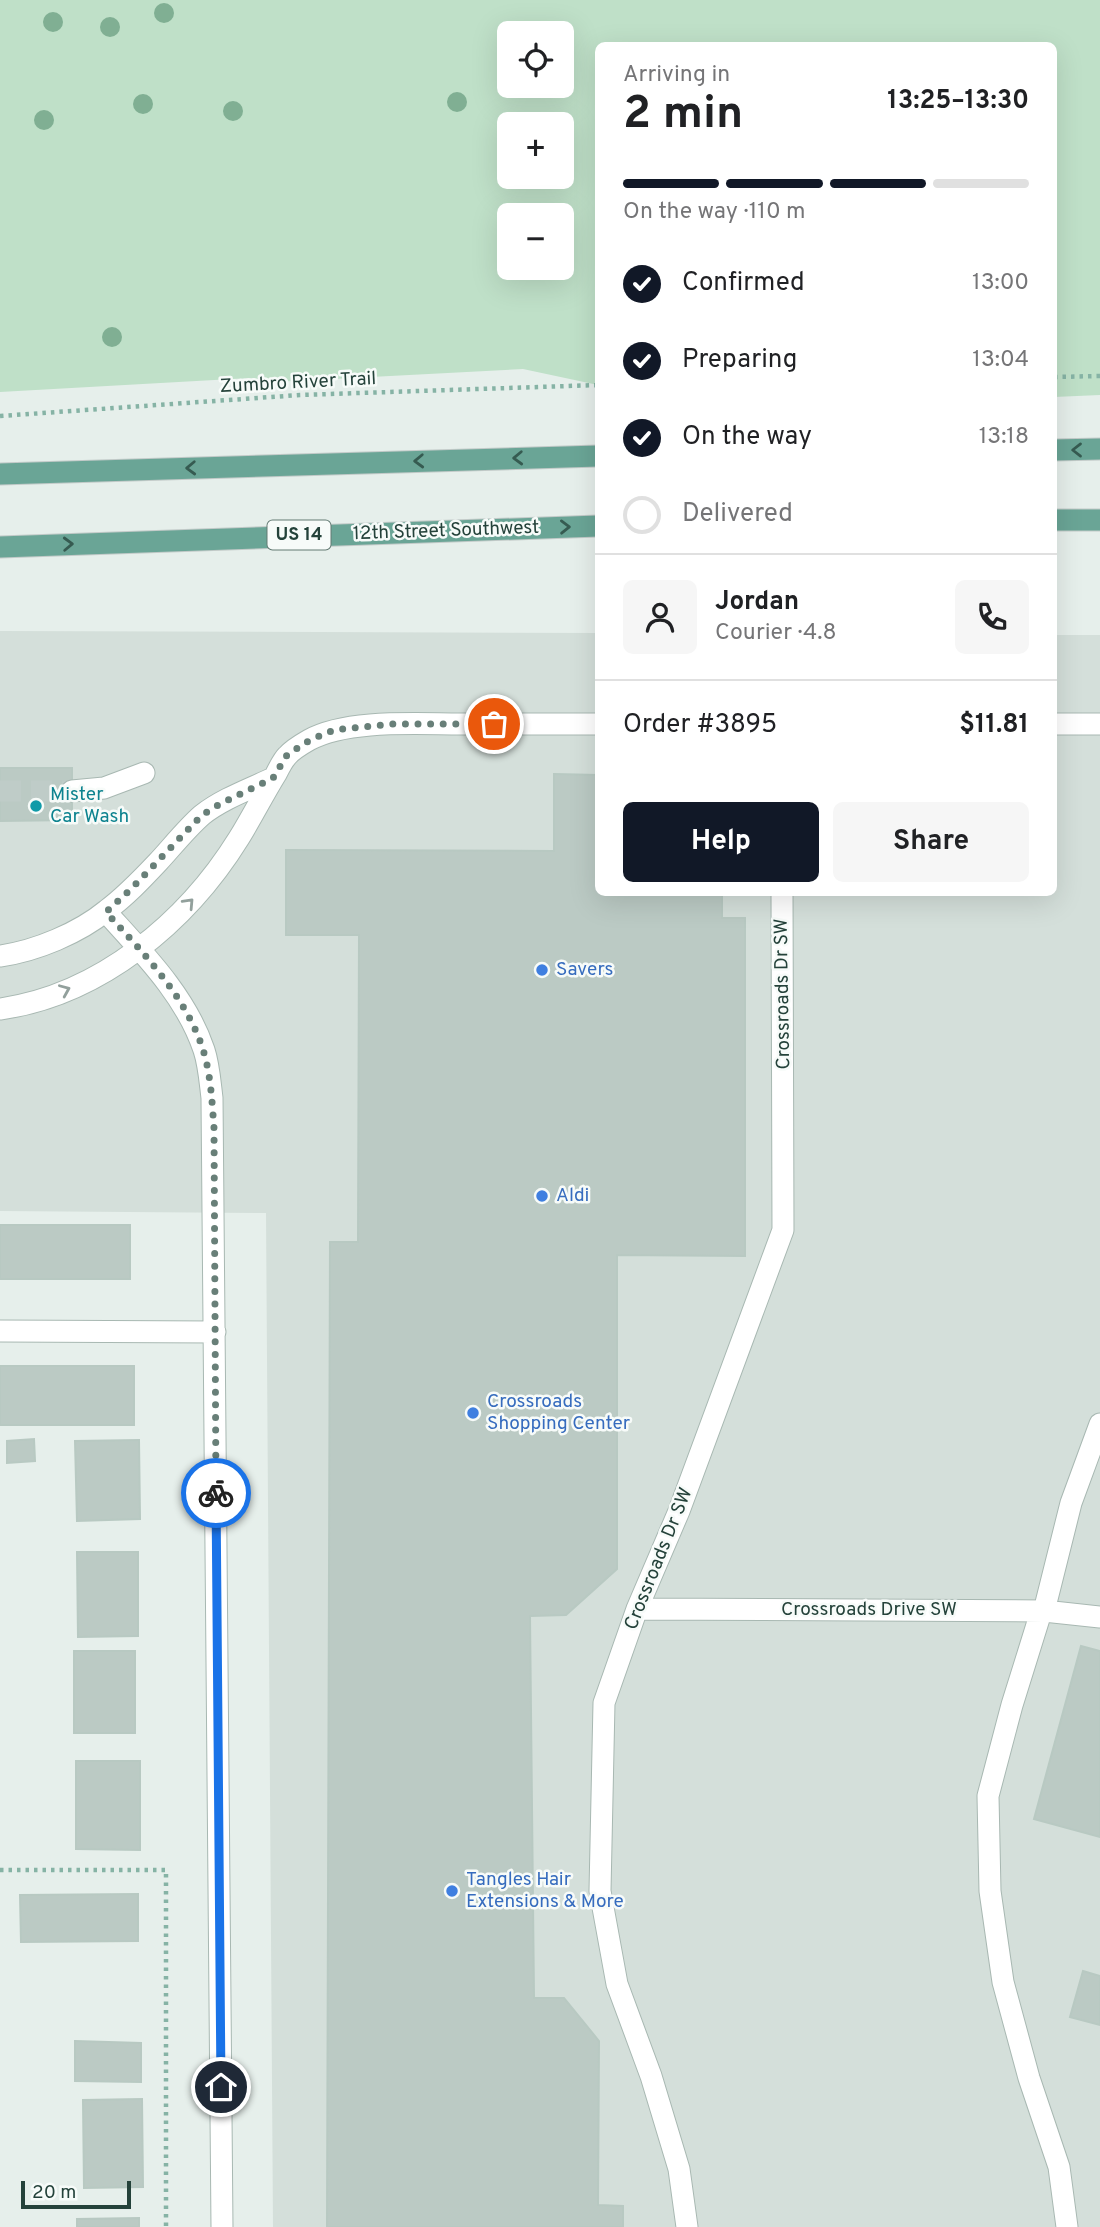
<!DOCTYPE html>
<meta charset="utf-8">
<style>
:root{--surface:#fff;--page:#f6f6f6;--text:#202124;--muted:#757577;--line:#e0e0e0;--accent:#111827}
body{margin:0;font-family:Overpass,sans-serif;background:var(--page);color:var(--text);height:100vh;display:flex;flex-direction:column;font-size:26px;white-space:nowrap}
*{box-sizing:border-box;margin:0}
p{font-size:23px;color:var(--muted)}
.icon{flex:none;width:38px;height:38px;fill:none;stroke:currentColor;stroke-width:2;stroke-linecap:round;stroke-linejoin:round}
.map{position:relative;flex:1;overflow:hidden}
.sheet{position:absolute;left:595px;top:42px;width:462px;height:854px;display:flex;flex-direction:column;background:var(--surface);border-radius:10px;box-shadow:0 7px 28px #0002}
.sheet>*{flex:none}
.controls{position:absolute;left:497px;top:21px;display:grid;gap:14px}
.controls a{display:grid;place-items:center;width:77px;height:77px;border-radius:10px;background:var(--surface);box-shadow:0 7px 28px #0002;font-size:35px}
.scale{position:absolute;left:21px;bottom:18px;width:110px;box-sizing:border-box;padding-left:7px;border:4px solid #24423a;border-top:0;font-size:19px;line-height:24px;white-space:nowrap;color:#24423a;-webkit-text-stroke:5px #f7fbf9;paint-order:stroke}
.pin{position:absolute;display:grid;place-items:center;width:60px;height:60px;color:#fff;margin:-30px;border:4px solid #fff;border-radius:50%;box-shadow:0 2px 7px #0007}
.courier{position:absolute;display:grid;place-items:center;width:70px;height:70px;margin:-35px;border:5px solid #1a73e8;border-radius:50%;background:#fff;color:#222;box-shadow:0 2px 9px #0007}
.head em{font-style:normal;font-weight:700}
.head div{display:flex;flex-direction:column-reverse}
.head{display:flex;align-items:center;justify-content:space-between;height:119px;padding:0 28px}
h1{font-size:46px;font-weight:700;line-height:52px}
.bar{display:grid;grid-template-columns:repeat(4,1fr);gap:10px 7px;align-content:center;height:84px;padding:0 28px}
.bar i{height:9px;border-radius:5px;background:var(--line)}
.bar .active{background:var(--accent)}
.bar p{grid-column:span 4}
.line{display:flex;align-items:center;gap:18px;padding:0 28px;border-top:2px solid var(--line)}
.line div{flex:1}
.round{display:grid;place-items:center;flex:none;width:74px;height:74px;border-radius:10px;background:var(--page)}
ol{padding:0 28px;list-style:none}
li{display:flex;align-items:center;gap:21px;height:77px}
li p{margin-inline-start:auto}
li .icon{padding:7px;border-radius:50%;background:var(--accent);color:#fff;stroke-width:4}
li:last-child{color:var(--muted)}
li i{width:38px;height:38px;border:4px solid var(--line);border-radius:50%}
.primary-button{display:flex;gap:14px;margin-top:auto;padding:14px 28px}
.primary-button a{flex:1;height:80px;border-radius:10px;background:var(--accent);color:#fff;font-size:28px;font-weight:700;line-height:80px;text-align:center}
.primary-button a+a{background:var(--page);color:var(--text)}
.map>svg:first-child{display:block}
</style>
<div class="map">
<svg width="1100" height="2227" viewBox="0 0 1100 2227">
<rect width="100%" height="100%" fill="#e6efeb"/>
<path fill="#d4dfda" d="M0 631 598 633V892H1054V635H1100V2227H273L266 1213 0 1211Z"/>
<path fill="#bfe0c8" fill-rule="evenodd" d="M0 0H1100V395L1054 397V46H598V385L523 369 275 382 250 378 0 392ZM509 33H562V86H509ZM562 124V177H509V124ZM509 215H562V268H509Z"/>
<path fill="#bbcac4" stroke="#b8c9c2" stroke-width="2" d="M0 768H72V820L0 821Z
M554 774 598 775V892H722V918H745V1256L617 1255V1569L566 1615 530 1616 534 1998H564L599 2041 598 2205 623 2206V2227H327L330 1242H358L359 935H286V850L554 851Z
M0 1225H130V1279H0Z
M0 1366H134V1425H0Z
M34 1439 35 1461 7 1463V1441Z
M139 1440 140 1519 77 1521 75 1441Z
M77 1552H138V1636L78 1637Z
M1081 1646 1100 1651V1837L1034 1819Z
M74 1651H135V1733H74Z
M76 1761H140V1850L76 1849Z
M138 1894V1941L21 1942 20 1895Z
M1083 1971 1100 1976V2025L1070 2017Z
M75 2041 141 2043V2082L75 2081Z
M142 2099 143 2187 84 2188 83 2100Z
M139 2218V2227H77V2219Z"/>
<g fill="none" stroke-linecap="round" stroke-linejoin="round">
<path stroke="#bfccc8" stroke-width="21" stroke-dasharray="21 10" stroke-linecap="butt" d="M0 791H72"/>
<defs>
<path id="minor" d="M1054 724H1100
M72 791 104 788 144 773
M106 912C143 953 186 996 204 1050 209 1065 210 1082 212 1098L222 2227
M0 956C36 951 79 933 107 910 126 896 142 879 158 862 172 847 186 829 202 815 222 799 250 789 273 778
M0 1009C100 995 187 922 239 838 252 817 263 795 276 774 279 768 283 760 287 756 292 750 302 744 309 740 347 719 417 724 460 724 506 724 552 724 598 724
M0 1331 215 1332
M637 1609 1044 1611 1100 1617
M687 2227 679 2169 651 2076 617 1984 600 1891 604 1703 637 1609 679 1511 783 1230 782 892
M1067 2227 1059 2167 1029 2078 1003 1982 990 1891 988 1796 1012 1705 1041 1612 1044 1611 1071 1503 1100 1424"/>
<path id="major" d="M1054 450 1100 449
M0 474 598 456
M1054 520H1100
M0 547 598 526"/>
</defs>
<use href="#minor" stroke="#a8b8b2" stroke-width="23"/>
<use href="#major" stroke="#c2cac8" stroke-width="23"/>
<path stroke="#86b3a5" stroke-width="4.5" stroke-dasharray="3.5 5" stroke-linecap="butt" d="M1054 377 1100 376
M0 416 300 395 598 385
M0 1870H166V2227"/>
<use href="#minor" stroke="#fff" stroke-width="21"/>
<use href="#major" stroke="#6aa596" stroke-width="21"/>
</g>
<g fill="#80af93">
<circle cx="164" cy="13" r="10"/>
<circle cx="53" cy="22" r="10"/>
<circle cx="110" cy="27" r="10"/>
<circle cx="457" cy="102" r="10"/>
<circle cx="143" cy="104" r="10"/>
<circle cx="233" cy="111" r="10"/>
<circle cx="44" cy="120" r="10"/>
<circle cx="112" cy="337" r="10"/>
</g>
<defs><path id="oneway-chevron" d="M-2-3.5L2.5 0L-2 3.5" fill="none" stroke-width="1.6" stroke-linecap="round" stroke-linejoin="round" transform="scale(1.75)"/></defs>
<g stroke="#365b51">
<use href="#oneway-chevron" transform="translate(1077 450) rotate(180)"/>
<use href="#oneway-chevron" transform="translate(518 458) rotate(178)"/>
<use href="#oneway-chevron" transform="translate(419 461) rotate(178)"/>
<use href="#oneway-chevron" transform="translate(191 468) rotate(178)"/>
<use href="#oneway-chevron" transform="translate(565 527) rotate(-1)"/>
<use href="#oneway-chevron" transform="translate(68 544) rotate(-2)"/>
</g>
<g stroke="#92a09c">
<use href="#oneway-chevron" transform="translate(189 903) rotate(-47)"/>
<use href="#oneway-chevron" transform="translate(65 990) rotate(-23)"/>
</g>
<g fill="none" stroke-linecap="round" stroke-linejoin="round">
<path stroke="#687f78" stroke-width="7" stroke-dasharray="0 12.6" d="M216 1493 214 1128C212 1102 211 1077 204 1053 188 998 143 953 106 912L132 888 202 815 220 804 273 778 287 755 310 740 334 730 391 724H494"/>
<path stroke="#1a73e8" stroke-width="9" d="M216 1493 221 2087"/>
</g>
<circle fill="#0f9aa8" stroke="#f7fbf9" stroke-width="2.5" cx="36" cy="806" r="7"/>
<g fill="#3f7fe0" stroke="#f7fbf9" stroke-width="2.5">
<circle cx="542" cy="970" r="7"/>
<circle cx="542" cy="1196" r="7"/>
<circle cx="473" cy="1413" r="7"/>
<circle cx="452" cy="1891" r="7"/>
</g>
<g text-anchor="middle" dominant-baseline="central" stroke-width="5" stroke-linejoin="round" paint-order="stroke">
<rect fill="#f7fbf9" stroke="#637a73" stroke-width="2" x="267.5" y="520.5" width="63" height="29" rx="5"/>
<g font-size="18" font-weight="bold" fill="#24423a">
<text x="299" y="535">US 14</text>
</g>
<g font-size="19" fill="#24423a" stroke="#f7fbf9">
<text transform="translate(298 383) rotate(-3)">Zumbro River Trail</text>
<text transform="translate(446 531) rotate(-2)">12th Street Southwest</text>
<text transform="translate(783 994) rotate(-91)">Crossroads Dr SW</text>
<text transform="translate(659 1559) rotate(-68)">Crossroads Dr SW</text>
<text x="869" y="1610">Crossroads Drive SW</text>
</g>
<g font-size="19" fill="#0d838f" stroke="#f7fbf9" text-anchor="start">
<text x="50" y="795">Mister<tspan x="50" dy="22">Car Wash</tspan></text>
</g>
<g font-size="19" fill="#366cbe" stroke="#f7fbf9" text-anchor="start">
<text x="556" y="970">Savers</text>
<text x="556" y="1196">Aldi</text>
<text x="487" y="1402">Crossroads<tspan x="487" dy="22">Shopping Center</tspan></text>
<text x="466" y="1880">Tangles Hair<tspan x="466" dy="22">Extensions &amp; More</tspan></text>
</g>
</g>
</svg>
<div class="controls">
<a><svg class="icon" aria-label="locate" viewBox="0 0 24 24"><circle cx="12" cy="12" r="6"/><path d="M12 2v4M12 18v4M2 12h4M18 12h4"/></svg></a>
<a>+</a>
<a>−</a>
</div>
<div class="scale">20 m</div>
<div class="pin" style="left:494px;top:724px;background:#ea580c"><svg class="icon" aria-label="bag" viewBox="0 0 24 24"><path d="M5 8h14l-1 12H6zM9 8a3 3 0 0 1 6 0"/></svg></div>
<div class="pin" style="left:221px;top:2087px;background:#1f2937"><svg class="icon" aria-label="home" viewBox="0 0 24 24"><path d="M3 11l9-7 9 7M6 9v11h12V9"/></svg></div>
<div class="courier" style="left:216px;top:1493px"><svg class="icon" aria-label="bike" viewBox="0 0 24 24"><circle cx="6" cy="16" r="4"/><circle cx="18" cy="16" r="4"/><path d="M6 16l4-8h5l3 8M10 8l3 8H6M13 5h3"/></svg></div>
<section class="sheet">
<div class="head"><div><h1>2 min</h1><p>Arriving in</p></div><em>13:25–13:30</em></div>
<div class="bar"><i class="active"></i><i class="active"></i><i class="active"></i><i></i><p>On the way · 110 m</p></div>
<ol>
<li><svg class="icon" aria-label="check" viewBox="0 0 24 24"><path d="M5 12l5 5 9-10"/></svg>Confirmed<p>13:00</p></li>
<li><svg class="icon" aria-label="check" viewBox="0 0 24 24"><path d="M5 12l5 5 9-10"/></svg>Preparing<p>13:04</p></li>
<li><svg class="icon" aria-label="check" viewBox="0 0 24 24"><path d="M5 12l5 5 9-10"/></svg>On the way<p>13:18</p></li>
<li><i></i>Delivered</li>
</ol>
<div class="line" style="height:126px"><a class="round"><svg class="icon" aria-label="person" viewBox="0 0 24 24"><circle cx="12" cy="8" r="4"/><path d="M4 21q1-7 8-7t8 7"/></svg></a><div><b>Jordan</b><p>Courier · 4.8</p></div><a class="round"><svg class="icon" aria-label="phone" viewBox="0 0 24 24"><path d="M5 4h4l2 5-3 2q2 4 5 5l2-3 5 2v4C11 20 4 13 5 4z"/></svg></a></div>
<div class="line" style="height:91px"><div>Order #3895</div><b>$11.81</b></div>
<div class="primary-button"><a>Help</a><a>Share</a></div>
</section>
</div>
